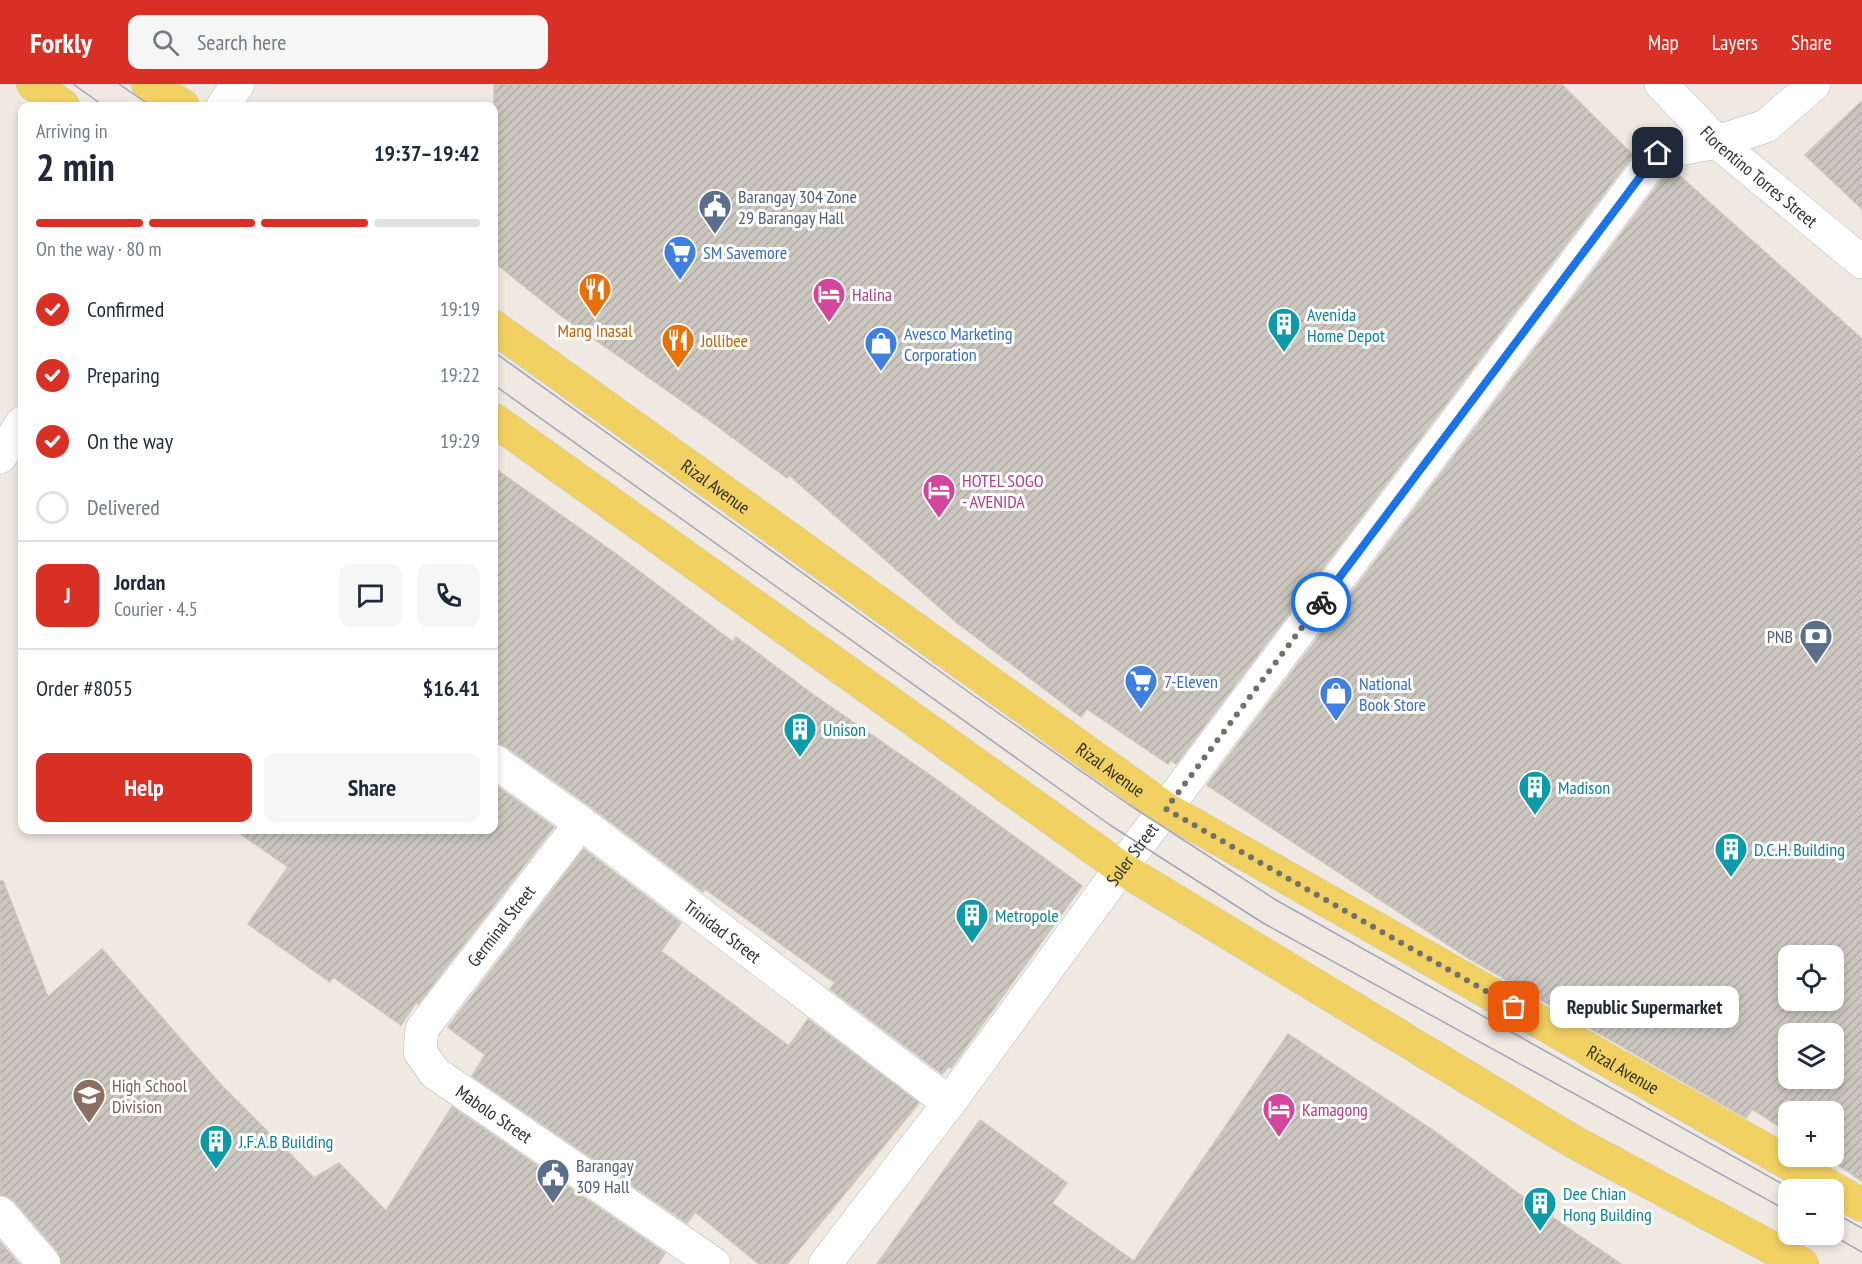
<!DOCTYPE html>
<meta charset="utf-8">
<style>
:root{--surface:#fff;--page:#f6f6f7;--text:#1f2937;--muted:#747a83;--line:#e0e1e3;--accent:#d93025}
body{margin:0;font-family:"PT Sans Narrow",sans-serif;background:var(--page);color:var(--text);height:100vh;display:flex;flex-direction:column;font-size:22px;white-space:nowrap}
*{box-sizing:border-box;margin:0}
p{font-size:20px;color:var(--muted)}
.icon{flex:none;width:33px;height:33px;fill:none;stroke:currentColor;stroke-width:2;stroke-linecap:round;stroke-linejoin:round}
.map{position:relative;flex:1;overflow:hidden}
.panel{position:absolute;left:18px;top:18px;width:480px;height:732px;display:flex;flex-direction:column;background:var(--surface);border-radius:12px;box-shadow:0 3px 9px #0003}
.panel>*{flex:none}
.fabs{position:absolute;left:1778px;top:861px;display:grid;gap:12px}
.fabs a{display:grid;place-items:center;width:66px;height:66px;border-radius:12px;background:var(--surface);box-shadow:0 3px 9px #0003;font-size:30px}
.pin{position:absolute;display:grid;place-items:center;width:51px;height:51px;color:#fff;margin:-26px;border-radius:12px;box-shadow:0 3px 9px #0006}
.courier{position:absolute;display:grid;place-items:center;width:60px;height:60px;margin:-30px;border:4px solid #1a73e8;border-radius:50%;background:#fff;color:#222;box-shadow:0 2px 8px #0007}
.bubble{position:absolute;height:42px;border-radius:12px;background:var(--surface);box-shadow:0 3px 9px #0003;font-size:20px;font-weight:700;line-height:42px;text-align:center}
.overview em{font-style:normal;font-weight:700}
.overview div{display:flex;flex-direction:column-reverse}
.overview{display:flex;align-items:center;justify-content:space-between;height:102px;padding:0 18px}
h1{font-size:39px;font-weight:700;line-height:45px}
.bar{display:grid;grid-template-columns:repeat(4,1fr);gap:9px 6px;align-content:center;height:72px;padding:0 18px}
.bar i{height:8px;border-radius:4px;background:var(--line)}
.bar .selected{background:var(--accent)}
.bar p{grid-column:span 4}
.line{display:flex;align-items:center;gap:15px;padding:0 18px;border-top:2px solid var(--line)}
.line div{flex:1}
.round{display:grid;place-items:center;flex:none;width:63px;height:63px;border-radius:12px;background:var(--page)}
ol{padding:0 18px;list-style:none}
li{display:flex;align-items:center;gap:18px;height:66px}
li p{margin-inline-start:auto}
li .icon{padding:6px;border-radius:50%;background:var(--accent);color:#fff;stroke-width:4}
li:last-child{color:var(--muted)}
li i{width:33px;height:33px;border:3px solid var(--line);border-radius:50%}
.action{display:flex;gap:12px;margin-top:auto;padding:12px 18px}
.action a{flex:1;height:69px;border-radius:12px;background:var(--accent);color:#fff;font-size:24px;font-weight:700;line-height:69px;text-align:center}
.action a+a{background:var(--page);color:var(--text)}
header{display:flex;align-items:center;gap:36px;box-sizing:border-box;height:84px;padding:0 30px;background:var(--accent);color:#fff}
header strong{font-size:28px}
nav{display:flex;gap:33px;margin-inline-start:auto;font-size:21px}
.search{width:420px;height:54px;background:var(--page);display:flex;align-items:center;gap:15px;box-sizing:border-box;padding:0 21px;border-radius:12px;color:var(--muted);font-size:22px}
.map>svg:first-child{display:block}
</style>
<header>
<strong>Forkly</strong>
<div class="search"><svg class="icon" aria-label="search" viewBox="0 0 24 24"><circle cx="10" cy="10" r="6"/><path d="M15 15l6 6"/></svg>Search here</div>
<nav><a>Map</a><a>Layers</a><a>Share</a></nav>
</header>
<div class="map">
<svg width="1862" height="1180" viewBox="0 0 1862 1180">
<defs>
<pattern id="building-hatch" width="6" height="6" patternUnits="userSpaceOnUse" patternTransform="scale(1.5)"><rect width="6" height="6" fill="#cbc7bf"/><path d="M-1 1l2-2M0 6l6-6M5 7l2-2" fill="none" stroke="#afaba4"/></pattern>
</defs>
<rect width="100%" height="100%" fill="#efe9e1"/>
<path fill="url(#building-hatch)" stroke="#cbc5ba" stroke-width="1.5" fill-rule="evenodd" d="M494 0H1561L1633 71 1176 680 1171 676 1168 680 1087 625 1081 633 956 538 789 391 787 394 713 339 560 231 494 178Z
M1862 17V125L1805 71Z
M1672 85 1862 255V1097L1825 1072H1833V1028H1788V1048L1752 1025 1746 1034 1465 872 1207 701 1669 86ZM1788 872H1833V916H1788ZM1788 950H1833V994H1788Z
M494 384 619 472 733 558 736 553 815 612 930 691 1082 802 951 984 949 982 942 990 830 905 835 899 705 805 703 808 592 724 505 662 494 659Z
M494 700 554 743 418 920 416 918 401 941 333 893 330 898 248 840 288 783 235 746H494Z
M584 765 681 839 661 867 789 962 808 935 919 1019 787 1180H759L695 1128 687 1139 472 992 485 971 448 943Z
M0 797H3L48 913 102 865 221 1001 314 1094 339 1079 386 1127 452 1023 665 1169 658 1180H62L58 1168 14 1117 7 1112 0 1111Z
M1288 950 1437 1049 1527 1116 1621 1180H877L980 1036 1067 1099 1052 1119 1134 1177Z
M0 1158 19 1180H0Z"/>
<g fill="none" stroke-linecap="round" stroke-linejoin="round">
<defs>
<g id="street">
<path id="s1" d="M1661 0 1717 58 1862 178"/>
<path d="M223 22 238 0"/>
<path d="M0 373 22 339"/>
<path id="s2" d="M494 677 581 739 949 1019"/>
<path id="s3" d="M581 739 422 945 420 968 435 989 714 1180"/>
<path d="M0 1129 44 1180"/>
<path id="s4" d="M825 1180 949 1019 1121 784 1658 69 1717 58 1766 42 1814 0"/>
</g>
<g id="primary">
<path d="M33 0 63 22"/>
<path d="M148 0 183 22"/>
<path id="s5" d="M494 243 1166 725 1862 1121"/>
<path d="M494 336 1121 784 1574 1058 1802 1180"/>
</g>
</defs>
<use href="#street" stroke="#b4b7c1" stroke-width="34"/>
<use href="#primary" stroke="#c9c9c9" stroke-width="34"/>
<use href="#street" stroke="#fff" stroke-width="33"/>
<use href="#primary" stroke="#f2d163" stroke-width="33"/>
<path stroke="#a3a6b8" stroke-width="1.5" d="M73 0 104 22
M119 0 151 22
M494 268 984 619 1128 720 1276 816 1793 1106
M494 301 1110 741 1263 839 1788 1127
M1833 1128 1862 1144
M1830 1150 1862 1168"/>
</g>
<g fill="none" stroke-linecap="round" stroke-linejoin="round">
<path stroke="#726f6d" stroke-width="6" stroke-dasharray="0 10.8" d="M1321 518 1166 725 1514 923"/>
<path stroke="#1a73e8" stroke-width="8" d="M1321 518 1658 69"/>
</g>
<defs>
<symbol id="civic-pin" viewBox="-11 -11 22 30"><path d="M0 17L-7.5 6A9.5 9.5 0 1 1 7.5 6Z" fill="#5c6f8a" stroke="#fff"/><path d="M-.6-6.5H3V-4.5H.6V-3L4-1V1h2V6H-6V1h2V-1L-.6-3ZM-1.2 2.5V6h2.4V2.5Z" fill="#fff"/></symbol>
<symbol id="supermarket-pin" viewBox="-11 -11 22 30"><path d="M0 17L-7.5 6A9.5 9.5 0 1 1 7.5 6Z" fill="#3f7fe0" stroke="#fff"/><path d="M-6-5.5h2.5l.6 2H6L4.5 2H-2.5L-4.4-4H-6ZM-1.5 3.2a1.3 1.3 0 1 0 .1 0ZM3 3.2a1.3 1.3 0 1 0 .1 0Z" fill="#fff"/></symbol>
<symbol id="restaurant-pin" viewBox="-11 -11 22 30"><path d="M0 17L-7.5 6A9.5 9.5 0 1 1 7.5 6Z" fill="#e8710a" stroke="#fff"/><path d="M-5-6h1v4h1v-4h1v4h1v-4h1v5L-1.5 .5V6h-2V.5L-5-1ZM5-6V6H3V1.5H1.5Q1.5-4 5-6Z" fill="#fff"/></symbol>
<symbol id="hotel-pin" viewBox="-11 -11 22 30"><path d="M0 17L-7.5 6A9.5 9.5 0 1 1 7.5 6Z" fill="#d1479c" stroke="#fff"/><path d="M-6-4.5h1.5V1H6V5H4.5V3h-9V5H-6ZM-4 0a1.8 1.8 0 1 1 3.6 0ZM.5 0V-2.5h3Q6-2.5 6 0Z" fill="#fff"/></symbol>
<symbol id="building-pin" viewBox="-11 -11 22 30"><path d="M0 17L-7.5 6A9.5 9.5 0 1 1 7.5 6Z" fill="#0f9aa8" stroke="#fff"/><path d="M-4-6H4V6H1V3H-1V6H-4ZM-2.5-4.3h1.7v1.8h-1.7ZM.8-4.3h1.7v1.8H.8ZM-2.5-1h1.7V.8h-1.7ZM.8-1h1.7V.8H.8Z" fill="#fff"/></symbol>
<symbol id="shop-pin" viewBox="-11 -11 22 30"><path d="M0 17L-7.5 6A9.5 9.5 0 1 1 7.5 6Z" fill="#3f7fe0" stroke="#fff"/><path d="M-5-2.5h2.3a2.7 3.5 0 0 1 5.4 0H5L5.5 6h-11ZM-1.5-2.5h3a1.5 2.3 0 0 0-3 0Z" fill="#fff"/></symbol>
<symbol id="bank-pin" viewBox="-11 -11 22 30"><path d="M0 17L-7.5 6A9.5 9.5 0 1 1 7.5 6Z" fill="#5c6f8a" stroke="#fff"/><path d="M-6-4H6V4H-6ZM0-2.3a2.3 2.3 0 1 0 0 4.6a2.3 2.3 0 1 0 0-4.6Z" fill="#fff"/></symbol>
<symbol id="school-pin" viewBox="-11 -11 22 30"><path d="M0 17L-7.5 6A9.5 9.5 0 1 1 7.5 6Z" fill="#8d6e63" stroke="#fff"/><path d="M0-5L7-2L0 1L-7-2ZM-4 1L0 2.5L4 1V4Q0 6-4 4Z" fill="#fff"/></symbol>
</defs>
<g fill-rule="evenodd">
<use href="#civic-pin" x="696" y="103" width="38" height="52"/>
<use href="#supermarket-pin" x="661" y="149" width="38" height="52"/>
<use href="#restaurant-pin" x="576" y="186" width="38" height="52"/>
<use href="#hotel-pin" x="810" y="191" width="38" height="52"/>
<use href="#building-pin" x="1265" y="221" width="38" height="52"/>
<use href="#restaurant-pin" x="659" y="237" width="38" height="52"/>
<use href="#shop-pin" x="862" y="240" width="38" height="52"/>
<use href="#hotel-pin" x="920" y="387" width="38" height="52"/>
<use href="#bank-pin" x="1797" y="533" width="38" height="52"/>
<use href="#supermarket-pin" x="1122" y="578" width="38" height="52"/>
<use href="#shop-pin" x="1317" y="590" width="38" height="52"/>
<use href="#building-pin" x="781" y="626" width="38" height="52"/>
<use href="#building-pin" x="1516" y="684" width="38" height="52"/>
<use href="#building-pin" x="1712" y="746" width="38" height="52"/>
<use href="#building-pin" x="953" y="812" width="38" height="52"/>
<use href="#school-pin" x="70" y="992" width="38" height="52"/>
<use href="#hotel-pin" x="1260" y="1006" width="38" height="52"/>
<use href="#building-pin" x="197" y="1038" width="38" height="52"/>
<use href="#civic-pin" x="534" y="1072" width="38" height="52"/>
<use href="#building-pin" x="1521" y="1100" width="38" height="52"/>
</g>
<g text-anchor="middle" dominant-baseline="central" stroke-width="6" stroke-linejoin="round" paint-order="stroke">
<g font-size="18" fill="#2e2e2e" stroke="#fff">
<text stroke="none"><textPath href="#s1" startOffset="135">Florentino Torres Street</textPath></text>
<text stroke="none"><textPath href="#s5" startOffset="273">Rizal Avenue</textPath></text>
<text stroke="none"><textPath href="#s5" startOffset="759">Rizal Avenue</textPath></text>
<text stroke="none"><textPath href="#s4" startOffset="512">Soler Street</textPath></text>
<text transform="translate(501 842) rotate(-52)">Germinal Street</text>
<text stroke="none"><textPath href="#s2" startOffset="285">Trinidad Street</textPath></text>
<text stroke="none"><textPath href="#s5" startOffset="1353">Rizal Avenue</textPath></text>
<text stroke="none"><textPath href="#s3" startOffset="381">Mabolo Street</textPath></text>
</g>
<g font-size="18" fill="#4e5e75" stroke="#fff" text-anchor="start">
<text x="738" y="112">Barangay 304 Zone<tspan x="738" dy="21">29 Barangay Hall</tspan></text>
<text x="1793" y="552" text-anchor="end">PNB</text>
<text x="576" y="1081">Barangay<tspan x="576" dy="21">309 Hall</tspan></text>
</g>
<g font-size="18" fill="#366cbe" stroke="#fff" text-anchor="start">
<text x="703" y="168">SM Savemore</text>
<text x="904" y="249">Avesco Marketing<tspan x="904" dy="21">Corporation</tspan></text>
<text x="1164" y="597">7-Eleven</text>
<text x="1359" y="599">National<tspan x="1359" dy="21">Book Store</tspan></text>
</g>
<g font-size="18" fill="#b23c85" stroke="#fff" text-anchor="start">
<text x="852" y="210">Halina</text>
<text x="962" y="396">HOTEL SOGO<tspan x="962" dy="21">- AVENIDA</tspan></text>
<text x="1302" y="1025">Kamagong</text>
</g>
<g font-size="18" fill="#0d838f" stroke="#fff" text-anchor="start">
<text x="1307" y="230">Avenida<tspan x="1307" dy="21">Home Depot</tspan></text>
<text x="823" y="645">Unison</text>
<text x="1558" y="703">Madison</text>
<text x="1754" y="765">D.C.H. Building</text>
<text x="995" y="831">Metropole</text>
<text x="239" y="1057">J.F.A.B Building</text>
<text x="1563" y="1109">Dee Chian<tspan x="1563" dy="21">Hong Building</tspan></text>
</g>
<g font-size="18" fill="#c56008" stroke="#fff">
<text x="595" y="246">Mang Inasal</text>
<text x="701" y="256" text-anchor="start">Jollibee</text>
</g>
<g font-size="18" fill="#785e54" stroke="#fff" text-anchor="start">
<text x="112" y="1001">High School<tspan x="112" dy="21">Division</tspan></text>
</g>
</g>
</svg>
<div class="fabs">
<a><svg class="icon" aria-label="locate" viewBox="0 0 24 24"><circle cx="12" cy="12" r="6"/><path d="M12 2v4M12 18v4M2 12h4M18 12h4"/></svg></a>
<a><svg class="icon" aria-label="layers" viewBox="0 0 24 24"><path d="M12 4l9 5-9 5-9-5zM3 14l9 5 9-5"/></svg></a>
<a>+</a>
<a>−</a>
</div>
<div class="pin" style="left:1514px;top:923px;background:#ea580c"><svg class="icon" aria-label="bag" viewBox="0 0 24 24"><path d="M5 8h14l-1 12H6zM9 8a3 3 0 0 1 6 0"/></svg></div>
<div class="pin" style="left:1658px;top:69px;background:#1f2937"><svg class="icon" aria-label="home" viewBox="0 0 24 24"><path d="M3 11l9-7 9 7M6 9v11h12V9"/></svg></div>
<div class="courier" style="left:1321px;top:518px"><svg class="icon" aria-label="bike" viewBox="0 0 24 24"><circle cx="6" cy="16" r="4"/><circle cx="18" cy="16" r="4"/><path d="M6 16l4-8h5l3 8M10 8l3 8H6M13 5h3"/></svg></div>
<div class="bubble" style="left:1550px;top:902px;width:189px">Republic Supermarket</div>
<section class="panel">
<div class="overview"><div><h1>2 min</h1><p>Arriving in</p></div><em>19:37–19:42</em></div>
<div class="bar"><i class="selected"></i><i class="selected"></i><i class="selected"></i><i></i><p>On the way · 80 m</p></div>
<ol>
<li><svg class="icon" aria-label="check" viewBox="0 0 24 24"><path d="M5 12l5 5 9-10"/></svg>Confirmed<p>19:19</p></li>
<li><svg class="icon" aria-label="check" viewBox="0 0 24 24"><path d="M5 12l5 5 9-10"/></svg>Preparing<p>19:22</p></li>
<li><svg class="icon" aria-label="check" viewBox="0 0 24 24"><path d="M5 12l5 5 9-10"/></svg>On the way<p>19:29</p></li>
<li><i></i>Delivered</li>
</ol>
<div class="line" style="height:108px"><b class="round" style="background:var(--accent);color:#fff">J</b><div><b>Jordan</b><p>Courier · 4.5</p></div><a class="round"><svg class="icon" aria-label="chat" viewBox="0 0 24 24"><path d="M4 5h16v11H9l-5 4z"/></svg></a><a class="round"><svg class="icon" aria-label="phone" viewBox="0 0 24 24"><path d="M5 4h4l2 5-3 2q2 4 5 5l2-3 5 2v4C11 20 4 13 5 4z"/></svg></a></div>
<div class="line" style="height:78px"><div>Order #8055</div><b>$16.41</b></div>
<div class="action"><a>Help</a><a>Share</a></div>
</section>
</div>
